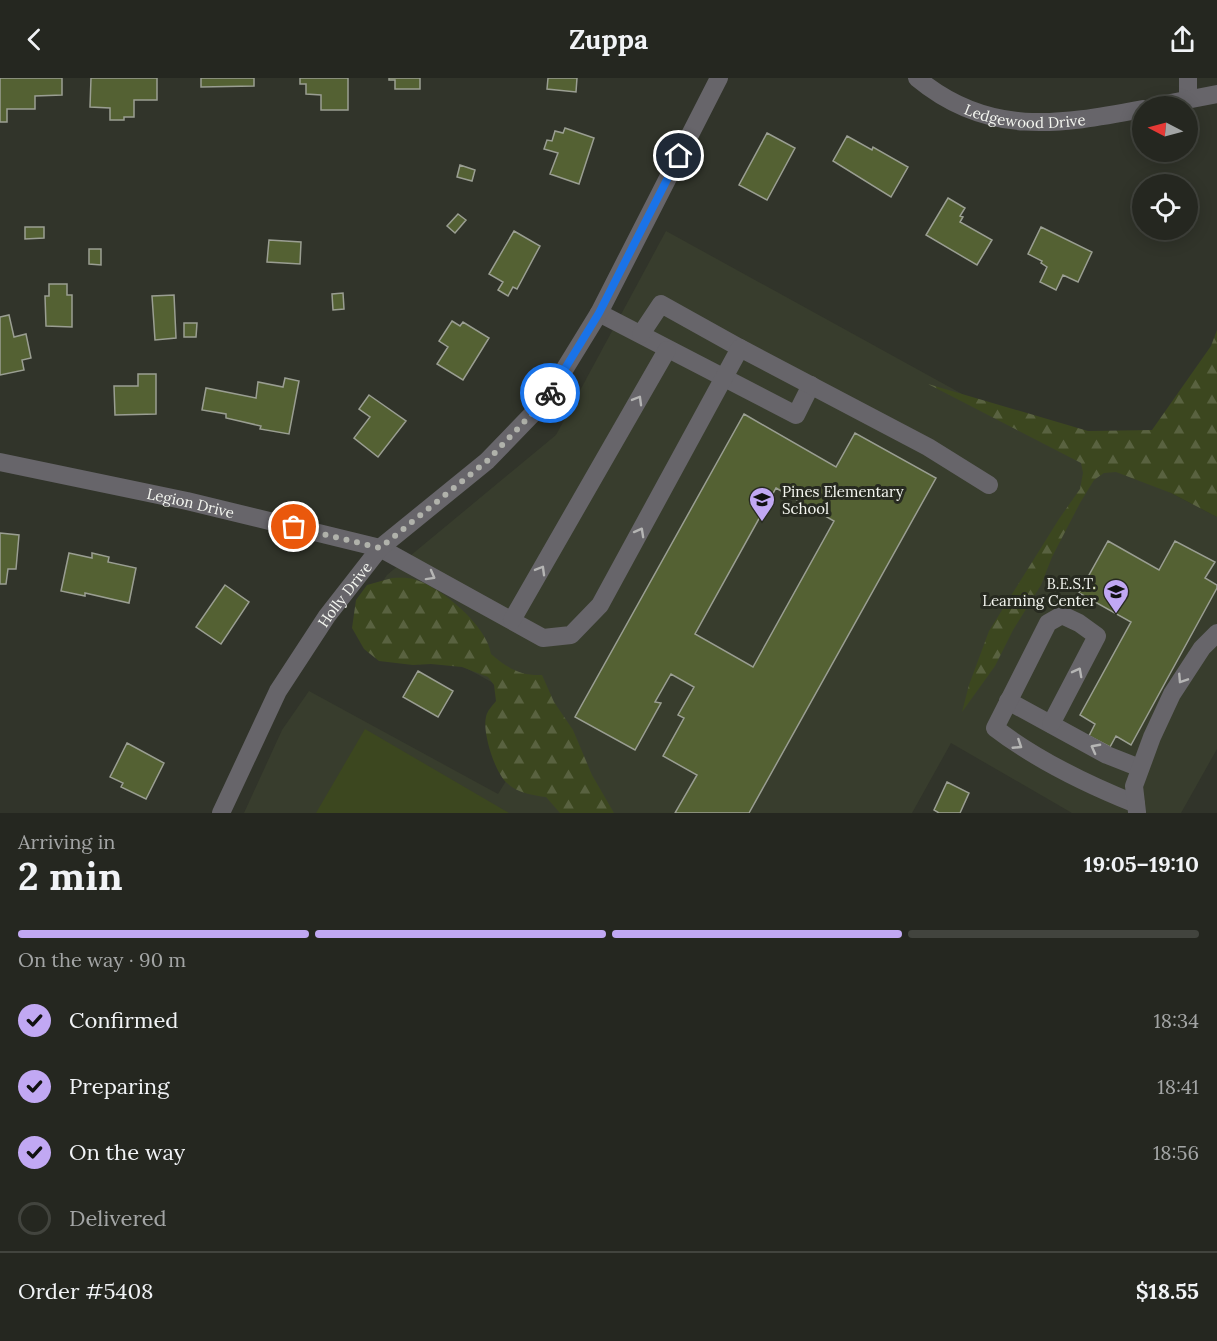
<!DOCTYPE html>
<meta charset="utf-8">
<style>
:root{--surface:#252720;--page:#31332d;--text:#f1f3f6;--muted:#a3a5a5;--line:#42443e;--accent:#c1a8f3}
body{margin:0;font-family:Lora,serif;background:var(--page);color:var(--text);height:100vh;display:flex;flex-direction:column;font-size:22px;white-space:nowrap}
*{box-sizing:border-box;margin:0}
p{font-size:20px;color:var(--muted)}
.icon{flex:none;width:33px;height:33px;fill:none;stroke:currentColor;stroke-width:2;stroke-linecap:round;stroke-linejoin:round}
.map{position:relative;height:735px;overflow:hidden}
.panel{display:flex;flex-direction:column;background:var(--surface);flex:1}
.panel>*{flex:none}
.needle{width:39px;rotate:276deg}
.tools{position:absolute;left:1132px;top:18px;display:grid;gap:12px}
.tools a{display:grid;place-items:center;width:66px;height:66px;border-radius:50%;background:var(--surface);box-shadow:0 3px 15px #0003,0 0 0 2px var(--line);font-size:30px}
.pin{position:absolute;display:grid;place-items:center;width:51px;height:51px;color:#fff;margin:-26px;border:3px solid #fff;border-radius:50%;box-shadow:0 2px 6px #0007}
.courier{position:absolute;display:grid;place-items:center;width:60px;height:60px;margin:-30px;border:4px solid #1a73e8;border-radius:50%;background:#fff;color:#222;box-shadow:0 2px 8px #0007}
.headline em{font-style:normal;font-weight:700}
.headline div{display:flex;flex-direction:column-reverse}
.headline{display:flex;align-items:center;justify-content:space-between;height:102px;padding:0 18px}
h1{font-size:39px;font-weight:700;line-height:45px}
.bar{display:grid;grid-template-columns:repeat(4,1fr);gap:9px 6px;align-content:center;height:72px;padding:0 18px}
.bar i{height:8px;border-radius:4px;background:var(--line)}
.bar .current{background:var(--accent)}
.bar p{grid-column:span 4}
.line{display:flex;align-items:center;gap:15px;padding:0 18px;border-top:2px solid var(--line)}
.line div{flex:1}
ol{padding:0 18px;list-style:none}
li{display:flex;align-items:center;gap:18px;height:66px}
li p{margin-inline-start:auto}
li .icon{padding:6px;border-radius:50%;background:var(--accent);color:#111;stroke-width:4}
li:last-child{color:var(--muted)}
li i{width:33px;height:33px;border:3px solid var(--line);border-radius:50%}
header{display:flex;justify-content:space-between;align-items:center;height:78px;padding:0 18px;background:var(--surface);font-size:27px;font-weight:700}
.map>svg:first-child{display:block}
</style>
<header><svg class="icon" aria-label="back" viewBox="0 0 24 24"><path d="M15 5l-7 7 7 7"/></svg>Zuppa<svg class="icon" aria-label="share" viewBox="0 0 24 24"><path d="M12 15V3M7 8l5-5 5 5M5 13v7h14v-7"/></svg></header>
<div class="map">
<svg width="1217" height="735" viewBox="0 0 1217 735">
<defs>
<pattern id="forest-firs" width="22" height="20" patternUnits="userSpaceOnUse" patternTransform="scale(1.5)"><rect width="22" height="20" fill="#3c471f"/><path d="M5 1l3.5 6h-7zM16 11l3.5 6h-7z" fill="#596240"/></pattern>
</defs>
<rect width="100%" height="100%" fill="#31342a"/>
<path fill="#383d2d" d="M666 153 1095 389 1102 379 1217 439V671L1181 735H1072L951 665 912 735H244L282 652 309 613 498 716 548 635 362 533 387 497 556 357Z"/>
<path fill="url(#forest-firs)" d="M1217 252V439L1171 415 1116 394 1104 395 1094 402 1080 425 1052 479 1041 507 1013 552 995 588 962 634 969 607 989 553 1059 441 1080 411 1083 395 1081 385 928 306 1088 353 1152 352 1211 268Z
M392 500C399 500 409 499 416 502 442 510 487 548 491 576 507 590 521 598 542 597L554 624 573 652 592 697 614 735H560L546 719C532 717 518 715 507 705 495 695 482 654 486 639 487 633 492 628 496 623L494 607 488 599 462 589 431 586 413 587 379 583 364 571 352 550 356 522 367 507Z"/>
<path fill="#3c471f" d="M365 651 509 735H316Z"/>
<path fill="#546133" stroke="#9a9e92" stroke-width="1.5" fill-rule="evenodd" d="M0 0H62V17L35 18V31H7V44H0Z
M91 0H157V22H134V39H124V42H110V30L90 29Z
M201 0H254V8L201 9Z
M300 0H348V32H321V17L306 16V6H300Z
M389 0H420V11H395V2H389Z
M548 0H577L576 14 547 11Z
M565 50 594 60 579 106 550 96 558 75 544 71 547 62 552 63 555 53 563 55Z
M767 55 795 70 767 122 739 107Z
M847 58 872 72 873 69 908 89 891 119 833 83Z
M460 87 475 92 472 103 457 99Z
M948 120 965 130 960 138 963 139 960 144 992 162 977 187 926 157Z
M458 136 466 142 455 155 447 148Z
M25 149H44V160L25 161Z
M1041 149 1092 174 1078 204 1063 197 1056 212 1040 204 1047 189 1041 185 1042 183 1028 176Z
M514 153 540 168 517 211 513 209 508 218 498 212 503 204 489 196Z
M269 162 301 164 300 186 267 184Z
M89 171H101V187L89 186Z
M49 206H67V217H72V249L46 248 45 218H49Z
M343 215 344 231 333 232 332 216Z
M174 217 176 260 155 262 152 218Z
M9 237 14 259 26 256 31 280 22 282 24 292 0 297V239Z
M452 243 460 248 463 244 489 260 463 302 437 286 448 269 439 263Z
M184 245H197L196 259H184Z
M138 296H156V336L115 337 114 308H138Z
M285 300 299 303 289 356 260 351 261 348 226 340V336L202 332 206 310 256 320 258 304 283 309Z
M369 317 406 343 378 379 354 360 370 339 359 331Z
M744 336 836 389 855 355 936 400 749 735H675L697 697 663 678 684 640 678 637 694 609 671 596 655 624 661 625 635 672 575 639ZM776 410 834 443 753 589 695 556Z
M0 455 19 457 16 491H8L6 506H0Z
M1108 463 1159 492 1175 463 1215 484 1205 500 1217 507V510L1131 667 1116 658 1110 669 1089 658 1095 646 1080 637 1131 544 1079 515Z
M69 475 92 480V475L109 479 108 484 136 490 129 525 85 515V518L61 513Z
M225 507 249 524 221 566 196 549Z
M418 593 453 613 438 639 403 619Z
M127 665 164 685 146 721 121 709 123 705 110 699Z
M947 704 969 715 960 735H939L934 732Z"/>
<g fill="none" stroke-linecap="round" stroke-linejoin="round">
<g stroke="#67656a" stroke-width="18">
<path id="s1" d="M917 0C988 59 1058 47 1143 31"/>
<path d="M1188 22V0"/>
<path d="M1155 28 1217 16"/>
<path d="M599 235 796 337 811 307"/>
<path d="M641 256 661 226 740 270"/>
<path id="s2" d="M0 384 187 423 380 470 543 560 571 557 600 527 740 270 928 369 989 407"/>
<path d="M512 542 667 272"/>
<path d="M1008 623 1107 677 1140 690"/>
<path d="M1051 646 1097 558 1079 545 1062 537 1048 545 995 650C1038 683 1086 706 1136 726"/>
<path d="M1137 734 1134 708 1152 659 1172 616 1202 570 1217 555"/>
<path id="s3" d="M221 735 278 613 327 538 380 470 487 383 545 323 599 235 719 0"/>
</g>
</g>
<defs><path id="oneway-chevron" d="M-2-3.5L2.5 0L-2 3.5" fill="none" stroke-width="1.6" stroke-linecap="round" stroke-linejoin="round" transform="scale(1.5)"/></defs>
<g stroke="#b5b5b4">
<use href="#oneway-chevron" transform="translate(638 322) rotate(-60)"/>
<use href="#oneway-chevron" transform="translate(640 454) rotate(-61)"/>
<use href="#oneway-chevron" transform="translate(541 492) rotate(-60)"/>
<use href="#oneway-chevron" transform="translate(431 498) rotate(29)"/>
<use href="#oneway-chevron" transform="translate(1078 594) rotate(-62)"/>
<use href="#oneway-chevron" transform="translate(1182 601) rotate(123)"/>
<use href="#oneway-chevron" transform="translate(1018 667) rotate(33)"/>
<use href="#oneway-chevron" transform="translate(1095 670) rotate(-152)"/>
</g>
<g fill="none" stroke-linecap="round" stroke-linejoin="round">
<path stroke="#b0b2ab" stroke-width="6" stroke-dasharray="0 10.8" d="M294 449 380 470 487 383 545 322 550 315"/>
<path stroke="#1a73e8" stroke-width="8" d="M550 315 599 235 679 78"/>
</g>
<defs>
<symbol id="school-pin" viewBox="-11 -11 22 30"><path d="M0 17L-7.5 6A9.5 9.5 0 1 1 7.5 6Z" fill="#c1a8f3" stroke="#272a20"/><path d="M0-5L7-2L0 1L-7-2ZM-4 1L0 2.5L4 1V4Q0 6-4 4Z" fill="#111"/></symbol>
</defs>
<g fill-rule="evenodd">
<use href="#school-pin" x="747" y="407" width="30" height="40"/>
<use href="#school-pin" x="1101" y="499" width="30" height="40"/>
</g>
<g text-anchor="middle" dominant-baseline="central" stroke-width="6" stroke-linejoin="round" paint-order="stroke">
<g font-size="15" fill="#f4f6f0" stroke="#272a20">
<text stroke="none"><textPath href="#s1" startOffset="118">Ledgewood Drive</textPath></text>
<text stroke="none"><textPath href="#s2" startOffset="195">Legion Drive</textPath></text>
<text stroke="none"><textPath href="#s3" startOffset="252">Holly Drive</textPath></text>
</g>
<g font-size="15" fill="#f4f6f0" stroke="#272a20" text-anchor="start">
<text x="782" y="413">Pines Elementary<tspan x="782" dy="17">School</tspan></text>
<text x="1096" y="505" text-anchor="end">B.E.S.T.<tspan x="1096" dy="17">Learning Center</tspan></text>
</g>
</g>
</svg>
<div class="tools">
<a><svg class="needle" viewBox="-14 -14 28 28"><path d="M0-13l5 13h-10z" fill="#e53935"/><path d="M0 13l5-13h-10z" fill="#a3a5a5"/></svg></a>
<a><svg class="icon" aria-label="locate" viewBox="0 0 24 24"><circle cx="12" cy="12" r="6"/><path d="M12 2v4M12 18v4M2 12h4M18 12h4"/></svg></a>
</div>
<div class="pin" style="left:294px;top:449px;background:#ea580c"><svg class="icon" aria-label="bag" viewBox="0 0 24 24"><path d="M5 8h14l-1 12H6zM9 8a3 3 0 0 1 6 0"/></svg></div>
<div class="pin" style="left:679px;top:78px;background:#1f2937"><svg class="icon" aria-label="home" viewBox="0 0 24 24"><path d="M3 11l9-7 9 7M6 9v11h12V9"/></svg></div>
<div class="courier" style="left:550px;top:315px"><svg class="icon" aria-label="bike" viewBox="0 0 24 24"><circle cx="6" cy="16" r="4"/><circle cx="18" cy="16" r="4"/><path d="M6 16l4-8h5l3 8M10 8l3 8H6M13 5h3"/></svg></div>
</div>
<section class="panel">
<div class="headline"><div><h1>2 min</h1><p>Arriving in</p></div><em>19:05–19:10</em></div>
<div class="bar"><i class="current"></i><i class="current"></i><i class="current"></i><i></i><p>On the way · 90 m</p></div>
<ol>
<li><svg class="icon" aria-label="check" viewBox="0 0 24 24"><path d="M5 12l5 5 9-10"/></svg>Confirmed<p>18:34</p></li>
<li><svg class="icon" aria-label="check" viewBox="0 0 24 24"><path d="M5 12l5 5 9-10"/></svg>Preparing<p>18:41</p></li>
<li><svg class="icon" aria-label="check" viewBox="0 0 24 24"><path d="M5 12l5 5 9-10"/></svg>On the way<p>18:56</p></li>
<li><i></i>Delivered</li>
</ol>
<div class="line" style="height:78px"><div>Order #5408</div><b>$18.55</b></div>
</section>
